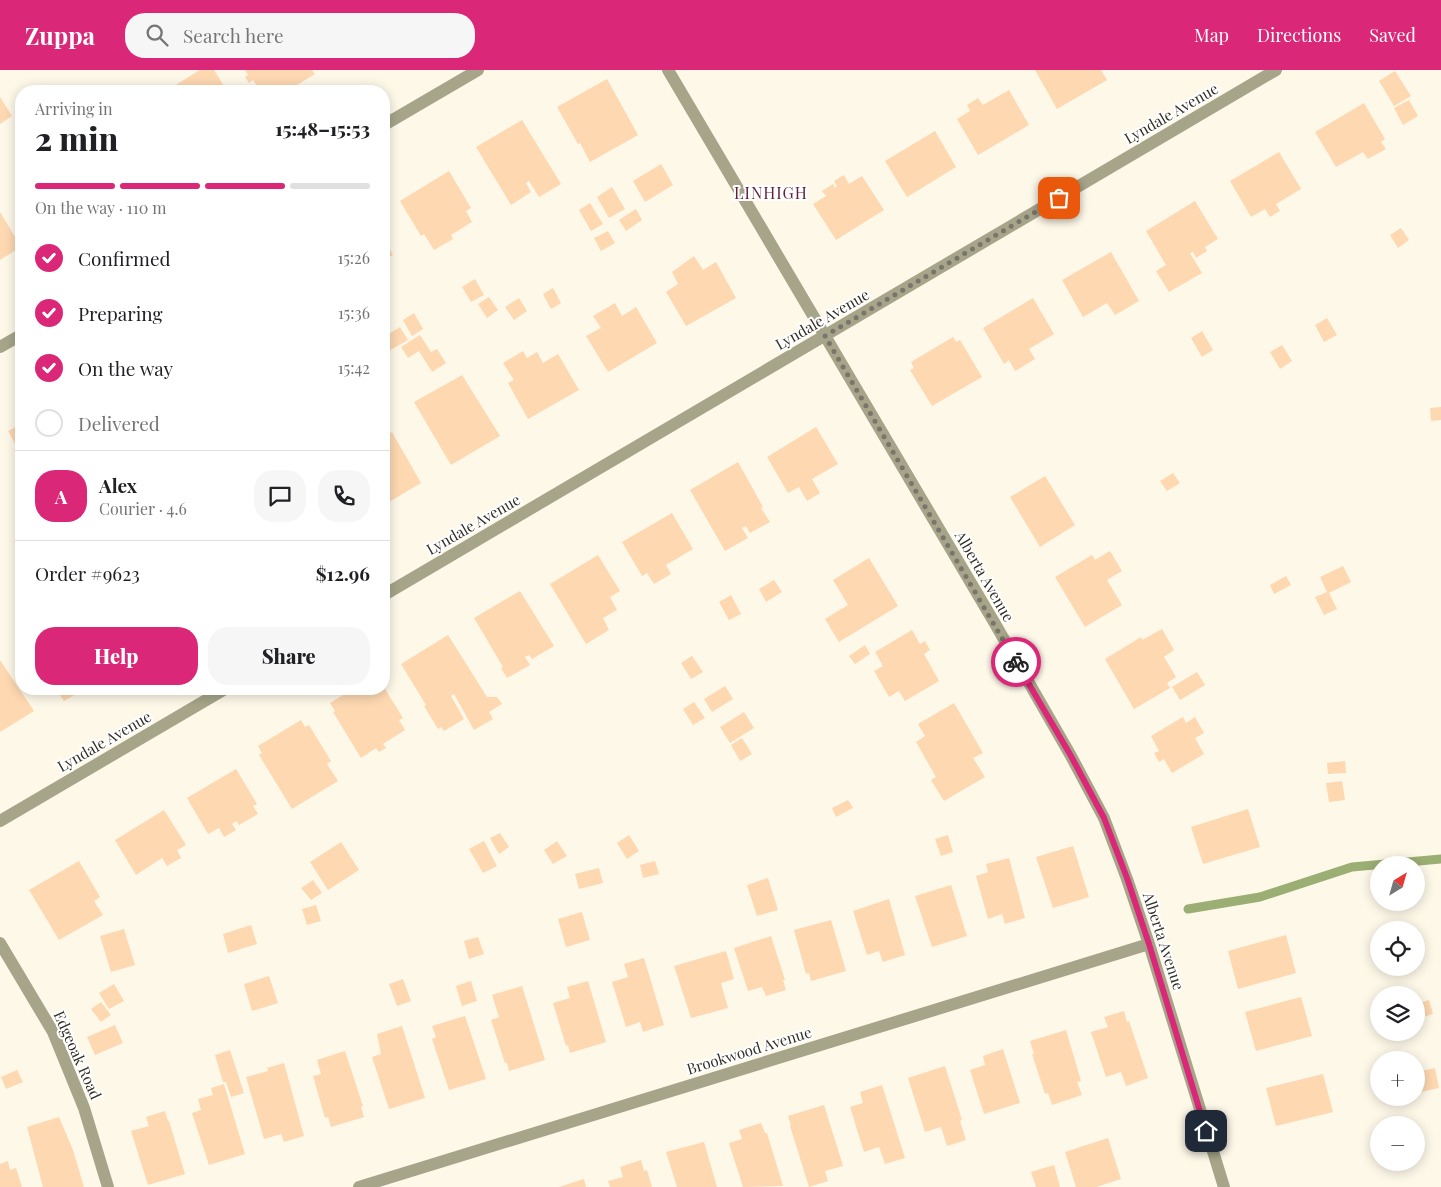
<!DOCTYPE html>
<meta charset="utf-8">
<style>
:root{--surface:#fff;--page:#f6f6f6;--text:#202124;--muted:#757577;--line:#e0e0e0;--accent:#db2777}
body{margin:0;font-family:"Playfair Display",serif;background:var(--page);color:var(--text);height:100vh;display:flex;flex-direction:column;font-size:19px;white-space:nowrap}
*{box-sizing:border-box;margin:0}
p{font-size:16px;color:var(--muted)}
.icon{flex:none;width:28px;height:28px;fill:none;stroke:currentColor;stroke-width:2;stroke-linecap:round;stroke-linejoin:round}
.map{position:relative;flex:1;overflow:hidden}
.drawer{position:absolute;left:15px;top:15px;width:375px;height:610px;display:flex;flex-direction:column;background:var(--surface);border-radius:20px;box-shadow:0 2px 12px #0003}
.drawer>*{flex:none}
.needle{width:32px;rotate:37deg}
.tools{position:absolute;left:1370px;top:786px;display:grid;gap:10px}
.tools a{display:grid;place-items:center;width:55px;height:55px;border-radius:50%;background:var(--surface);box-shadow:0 2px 12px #0003;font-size:25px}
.pin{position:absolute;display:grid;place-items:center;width:42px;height:42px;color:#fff;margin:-21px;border-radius:10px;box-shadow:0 2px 8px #0006}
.courier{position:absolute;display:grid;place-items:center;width:50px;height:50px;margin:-25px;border:4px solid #db2777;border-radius:50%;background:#fff;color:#222;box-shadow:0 1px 6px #0007}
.head em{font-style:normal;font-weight:800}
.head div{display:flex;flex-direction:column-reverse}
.head{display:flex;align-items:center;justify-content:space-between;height:85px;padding:0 20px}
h1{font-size:32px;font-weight:800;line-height:38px}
.bar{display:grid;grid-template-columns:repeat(4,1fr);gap:8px 5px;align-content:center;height:60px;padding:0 20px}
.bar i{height:6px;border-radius:4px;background:var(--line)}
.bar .selected{background:var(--accent)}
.bar p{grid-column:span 4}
.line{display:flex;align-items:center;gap:12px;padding:0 20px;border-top:1px solid var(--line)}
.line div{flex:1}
.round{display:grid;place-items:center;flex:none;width:52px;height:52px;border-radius:20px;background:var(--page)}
ol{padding:0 20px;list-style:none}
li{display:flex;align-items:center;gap:15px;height:55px}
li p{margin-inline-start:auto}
li .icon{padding:5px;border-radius:50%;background:var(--accent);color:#fff;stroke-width:4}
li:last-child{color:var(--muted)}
li i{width:28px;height:28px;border:2px solid var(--line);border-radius:50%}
.action{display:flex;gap:10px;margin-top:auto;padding:10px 20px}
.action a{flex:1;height:58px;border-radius:20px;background:var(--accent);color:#fff;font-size:20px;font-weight:800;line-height:58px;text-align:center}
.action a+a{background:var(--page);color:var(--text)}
header{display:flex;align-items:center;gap:30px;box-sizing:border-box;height:70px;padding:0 25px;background:var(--accent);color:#fff}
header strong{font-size:24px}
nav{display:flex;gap:28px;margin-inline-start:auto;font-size:18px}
.search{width:350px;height:45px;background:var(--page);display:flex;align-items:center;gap:12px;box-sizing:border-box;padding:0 18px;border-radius:20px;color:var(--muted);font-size:19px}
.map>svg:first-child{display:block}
</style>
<header>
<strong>Zuppa</strong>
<div class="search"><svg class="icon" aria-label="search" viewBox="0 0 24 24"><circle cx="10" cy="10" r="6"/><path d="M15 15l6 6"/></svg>Search here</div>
<nav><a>Map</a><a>Directions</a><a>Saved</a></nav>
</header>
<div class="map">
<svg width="1441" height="1117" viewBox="0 0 1441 1117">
<rect width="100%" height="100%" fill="#fef8e9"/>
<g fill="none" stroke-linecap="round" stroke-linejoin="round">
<path stroke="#9bae73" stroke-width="9" d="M1188 839 1260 827 1352 797 1441 789"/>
</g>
<path fill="#fdd8b1" d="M200 0H214L227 21H166Z
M245 0H312L315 4 287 21H260L253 10 249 13 245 7 248 5Z
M1035 0H1101L1107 10 1057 39Z
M1395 1 1411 26 1394 36 1379 11Z
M607 9 638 65 590 92 580 73 578 74 557 37Z
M1009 20 1029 55 978 85 957 49 970 41 967 35 978 28 983 35Z
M0 27 12 46 0 54Z
M1409 30 1418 46 1403 55 1394 38Z
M1364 33 1385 69 1381 72 1386 79 1368 89 1363 82 1336 97 1315 62Z
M522 50 561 114 539 127 529 111 526 113 531 122 511 135 476 77Z
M935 61 956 97 907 127 885 91Z
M1279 82 1301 119 1276 134 1280 141 1270 147 1265 139 1251 147 1230 111Z
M661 94 673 115 645 132 633 111Z
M449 101 471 138 466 141 472 152 451 165 453 169 434 180 424 164 421 166 400 131Z
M844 105 849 114 862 106 884 140 836 170 813 134 826 126 822 121 833 114 835 118 837 116 834 111Z
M612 117 625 139 609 148 597 127Z
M1195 131 1218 169 1205 177 1207 181 1196 188 1193 182 1190 183 1202 203 1169 222 1156 201 1166 195 1146 161Z
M590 133 603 154 591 161 579 140Z
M636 139 642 150 626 161 619 150Z
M0 142 21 177 0 190Z
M1401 158 1409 170 1398 178 1390 165Z
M608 161 615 173 601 181 594 168Z
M384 169 393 185 384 190Z
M1111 182 1139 231 1115 245 1107 233 1083 247 1062 210Z
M694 186 703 200 716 192 736 228 686 256 666 222 678 214 672 202Z
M475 209 484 225 471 232 462 217Z
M553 218 561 233 551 239 543 224Z
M489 227 498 240 487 248 478 234Z
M519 228 527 241 514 250 505 237Z
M1033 228 1054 264 1029 279 1035 289 1015 301 1009 290 1004 294 983 258Z
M615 233 622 246 636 237 657 273 608 302 586 266 601 258 593 246Z
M414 243 423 259 412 266 403 250Z
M1327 248 1337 265 1324 272 1315 255Z
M400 257 408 270 387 282 384 276V267Z
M1202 261 1213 280 1202 287 1191 268Z
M420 265 431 282 437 279 446 293 432 302 419 281 408 288 401 277Z
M953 267 956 272 960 270 982 307 932 336 910 300 914 298 911 292Z
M1282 275 1292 291 1280 299 1270 282Z
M523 281 527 288 537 282 543 293 558 284 579 320 528 349 508 313 514 310 503 293Z
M462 305 500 366 451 395 414 332Z
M1441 337V350L1431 351 1430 338Z
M21 354V384L8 361Z
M816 357 838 394 812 409 820 423 807 431 799 417 788 423 767 387Z
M392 362 421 413 384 435V367Z
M738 392 763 437 761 438 770 452 750 463 746 456 742 458 748 468 725 481 690 420Z
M1173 403 1180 413 1167 421 1160 411Z
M1045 406 1075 455 1040 477 1010 427Z
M672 443 693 479 666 495 671 504 654 514 647 503 642 506 622 472Z
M1110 481 1122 501 1107 510 1122 535 1085 557 1055 507 1092 485 1095 490Z
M598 485 620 521 610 527 617 540 603 548 609 560 586 574 550 514Z
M869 488 898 536 839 572 825 549 848 535 833 510Z
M1343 496 1351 512 1329 523 1337 539 1324 545 1315 527 1327 522 1320 507Z
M1286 506 1291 515 1274 524 1270 515Z
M774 510 782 522 766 532 759 519Z
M520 521 554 576 532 589 529 585 525 587 530 595 507 608 501 598 503 597 474 548Z
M731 525 741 544 729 550 719 532Z
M1162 559 1174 580 1164 587 1176 607 1167 613 1170 618 1134 639 1105 589 1141 567 1142 570Z
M912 560 920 574 925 571 930 580 924 584 939 611 905 631 899 621 889 627 874 601 883 596 875 582Z
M448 565 487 627H497L502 634 489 642 493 649 474 660 454 624 451 626 464 649 444 661 441 657 438 659 424 636 426 635 401 594Z
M865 575 870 584 855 594 849 586Z
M692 586 703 602 691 609 681 593Z
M0 590 34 641 0 662Z
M1197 602 1205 615 1180 630 1172 617Z
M725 616 733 629 712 642 704 629Z
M56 619H85L64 631Z
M353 619H385L403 648 399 650 405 660 383 674 386 678 379 682 376 678 361 688 333 642 335 641 330 633Z
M694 632 705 648 693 655 683 639Z
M954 633 983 683 973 688 985 707 944 731 931 710 936 707 916 672 925 666 918 654Z
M744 642 754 658 730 673 720 657Z
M1183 647 1186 653 1195 647 1204 663 1195 668 1204 684 1172 703 1164 689 1159 692 1154 683 1159 681 1151 666Z
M301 650 305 657 309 655 331 691 327 694 338 711 292 739 259 685 262 683 258 676Z
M742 668 752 684 740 691 731 675Z
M1345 691 1346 703 1328 704 1327 693Z
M236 699 257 734 253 736 258 744 239 755 236 751 232 754 236 760 224 767 219 758 208 764 187 728Z
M1342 711 1345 730 1329 732 1326 713Z
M848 730 853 738 836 747 832 738Z
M1248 739 1260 777 1203 794 1191 757Z
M164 740 186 775 177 780 181 788 167 796 162 788 136 805 115 770Z
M500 763 509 777 499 784 490 768Z
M629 765 639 781 627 789 617 773Z
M948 765 953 782 941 786 935 769Z
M484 771 497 796 483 803 469 779Z
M557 771 567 786 553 794 544 780Z
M341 772 359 800 328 820 310 792Z
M1073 776 1089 827 1053 838 1036 787Z
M1009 788 1025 848 1005 854 1002 844 988 849 976 806 988 802 986 794Z
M79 791 100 827 94 831 103 845 59 870 29 820Z
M655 791 659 804 643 808 640 795Z
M599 798 603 813 579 819 575 804Z
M768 808 778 840 757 846 747 815Z
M313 810 322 823 311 830 301 818Z
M951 815 967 866 932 877 915 826Z
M889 829 905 885 883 892 879 881 867 885 853 841Z
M316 835 321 851 307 855 302 839Z
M582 842 590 870 566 877 558 849Z
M831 850 846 901 811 911 809 903 806 904 794 860Z
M251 855 257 874 228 883 223 864Z
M124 859 135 895 111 902 100 866Z
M1286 865 1296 903 1238 919 1228 881Z
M771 866 785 910H783L786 920 766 926 762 917 748 921 734 878Z
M478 867 484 884 469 889 464 871Z
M726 881 734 909 721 913 728 938 691 948 674 896Z
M644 888 664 955 643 962 640 952 626 957 612 912 628 907 624 894Z
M269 906 278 933 252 941 244 914Z
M403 909 411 931 397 936 389 914Z
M471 911 477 931 462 936 456 916Z
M588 911 606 972 570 983 568 975 566 976 553 933 570 928 567 917Z
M114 914 124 931 109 939 99 923Z
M522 916 545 990 509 1001 507 993H505L491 950 499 947 492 925Z
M1301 927 1312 966 1256 981 1245 942Z
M1429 930 1433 944 1417 949 1416 934Z
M101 932 111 945 101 952 91 939Z
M1124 941 1127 952 1129 951 1148 1008 1126 1016 1121 1002 1106 1007 1091 962 1108 957 1104 947Z
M465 946 486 1009 449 1020 432 969 436 967 432 956Z
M115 955 123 973 95 985 87 967Z
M402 956 425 1028 389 1039 372 987 381 984 377 964Z
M1066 960 1081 1011 1077 1012 1082 1025 1052 1035 1048 1023 1045 1024 1032 984H1034L1030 971Z
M1003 979 1020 1033 984 1044 970 1000 985 995 983 986Z
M230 980 244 1023 231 1027 226 1012H223L215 985Z
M345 981 363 1036 361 1037 364 1047 331 1057 328 1047 325 1048 313 1006 321 1004 317 990Z
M284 993 304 1066 284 1072 281 1064 264 1069 246 1007 268 1001 267 998Z
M945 996 962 1050 960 1051 966 1070 947 1076 941 1057 925 1062 908 1008Z
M1435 998 1439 1018 1416 1023V1002Z
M17 1000 23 1012 6 1019 1 1007Z
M1323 1004 1333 1042 1276 1056 1266 1018Z
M224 1014 245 1084 209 1095 192 1043 201 1040 198 1029 213 1025 211 1018Z
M882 1015 905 1088 885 1094 879 1077 864 1082 850 1037 863 1033 860 1022Z
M824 1035 843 1096 825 1101 828 1111 809 1117 790 1056 791 1055 788 1046Z
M165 1041 168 1051H169L185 1104 148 1115 131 1061 149 1056 146 1047Z
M59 1047 73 1080 84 1117H43L27 1057Z
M761 1053 765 1063H767L783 1116 743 1117 729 1073 742 1069 739 1060Z
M1108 1068 1121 1109 1096 1117H1076L1065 1082Z
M704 1072 717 1117H677L666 1082Z
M641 1090 644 1101 647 1100 652 1117H610L608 1111 623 1107 620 1097Z
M8 1091 10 1100 16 1098 22 1117H0V1094Z
M1054 1095 1060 1117H1036L1031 1102Z
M584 1109 586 1117H559Z"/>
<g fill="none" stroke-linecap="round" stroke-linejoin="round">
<path stroke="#a6a58a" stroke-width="12" d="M668 0 994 552 1071 686 1104 748 1127 809 1149 874 1224 1117
M384 55 478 0
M0 277 21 265
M384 525 1276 0
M0 751 225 619
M0 873 53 962 84 1038 108 1117
M359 1117 1149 874"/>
</g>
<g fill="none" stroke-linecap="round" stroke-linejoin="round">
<path stroke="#79756a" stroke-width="5" stroke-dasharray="0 9" d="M1016 592 825 266 1059 128"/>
<path stroke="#db2777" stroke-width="6" d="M1016 592 1071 686 1104 748 1127 808 1149 874 1206 1061"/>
</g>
<g text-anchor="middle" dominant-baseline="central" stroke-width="4" stroke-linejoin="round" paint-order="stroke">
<g font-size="15" fill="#322e25" stroke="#fff">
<text transform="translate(1171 43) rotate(-30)">Lyndale Avenue</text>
<text transform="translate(822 249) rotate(-30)">Lyndale Avenue</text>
<text transform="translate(473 454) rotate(-30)">Lyndale Avenue</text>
<text transform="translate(985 506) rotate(60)">Alberta Avenue</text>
<text transform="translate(104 671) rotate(-30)">Lyndale Avenue</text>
<text transform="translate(1164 871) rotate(72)">Alberta Avenue</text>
<text transform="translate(749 980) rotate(-17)">Brookwood Avenue</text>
<text transform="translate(78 985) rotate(66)">Edgeoak Road</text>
</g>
<g font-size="16" letter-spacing="1" fill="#62203d" stroke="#fff">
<text x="771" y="122">LINHIGH</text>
</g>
</g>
</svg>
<div class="tools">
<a><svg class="needle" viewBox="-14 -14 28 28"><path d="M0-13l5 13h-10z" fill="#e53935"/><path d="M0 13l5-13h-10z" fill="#757577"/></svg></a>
<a><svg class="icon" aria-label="locate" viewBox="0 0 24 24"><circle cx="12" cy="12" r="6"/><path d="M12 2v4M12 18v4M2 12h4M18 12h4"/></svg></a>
<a><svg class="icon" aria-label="layers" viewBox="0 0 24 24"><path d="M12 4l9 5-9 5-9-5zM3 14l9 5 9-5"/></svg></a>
<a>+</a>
<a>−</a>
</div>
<div class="pin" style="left:1059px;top:128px;background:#ea580c"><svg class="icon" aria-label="bag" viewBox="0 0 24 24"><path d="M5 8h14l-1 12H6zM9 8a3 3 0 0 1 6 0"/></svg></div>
<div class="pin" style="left:1206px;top:1061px;background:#1f2937"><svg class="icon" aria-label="home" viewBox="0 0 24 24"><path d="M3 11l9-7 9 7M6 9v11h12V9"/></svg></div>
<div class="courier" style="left:1016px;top:592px"><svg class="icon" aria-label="bike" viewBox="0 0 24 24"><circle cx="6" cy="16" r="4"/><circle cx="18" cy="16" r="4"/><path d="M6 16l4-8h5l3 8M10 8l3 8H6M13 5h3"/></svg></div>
<section class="drawer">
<div class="head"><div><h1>2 min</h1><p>Arriving in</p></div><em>15:48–15:53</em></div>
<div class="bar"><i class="selected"></i><i class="selected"></i><i class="selected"></i><i></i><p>On the way · 110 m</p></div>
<ol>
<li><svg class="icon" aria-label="check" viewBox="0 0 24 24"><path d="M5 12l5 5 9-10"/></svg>Confirmed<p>15:26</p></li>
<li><svg class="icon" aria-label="check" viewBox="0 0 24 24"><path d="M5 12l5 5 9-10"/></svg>Preparing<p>15:36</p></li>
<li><svg class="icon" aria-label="check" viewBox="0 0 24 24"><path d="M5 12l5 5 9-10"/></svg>On the way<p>15:42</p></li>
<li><i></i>Delivered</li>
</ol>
<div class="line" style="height:90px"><b class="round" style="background:var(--accent);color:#fff">A</b><div><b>Alex</b><p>Courier · 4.6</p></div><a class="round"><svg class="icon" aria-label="chat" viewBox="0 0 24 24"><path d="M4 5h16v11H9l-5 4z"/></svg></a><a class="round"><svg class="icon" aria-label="phone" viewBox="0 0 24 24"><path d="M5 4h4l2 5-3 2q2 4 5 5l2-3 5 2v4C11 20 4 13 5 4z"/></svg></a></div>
<div class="line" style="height:65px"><div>Order #9623</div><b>$12.96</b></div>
<div class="action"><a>Help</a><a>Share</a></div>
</section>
</div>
